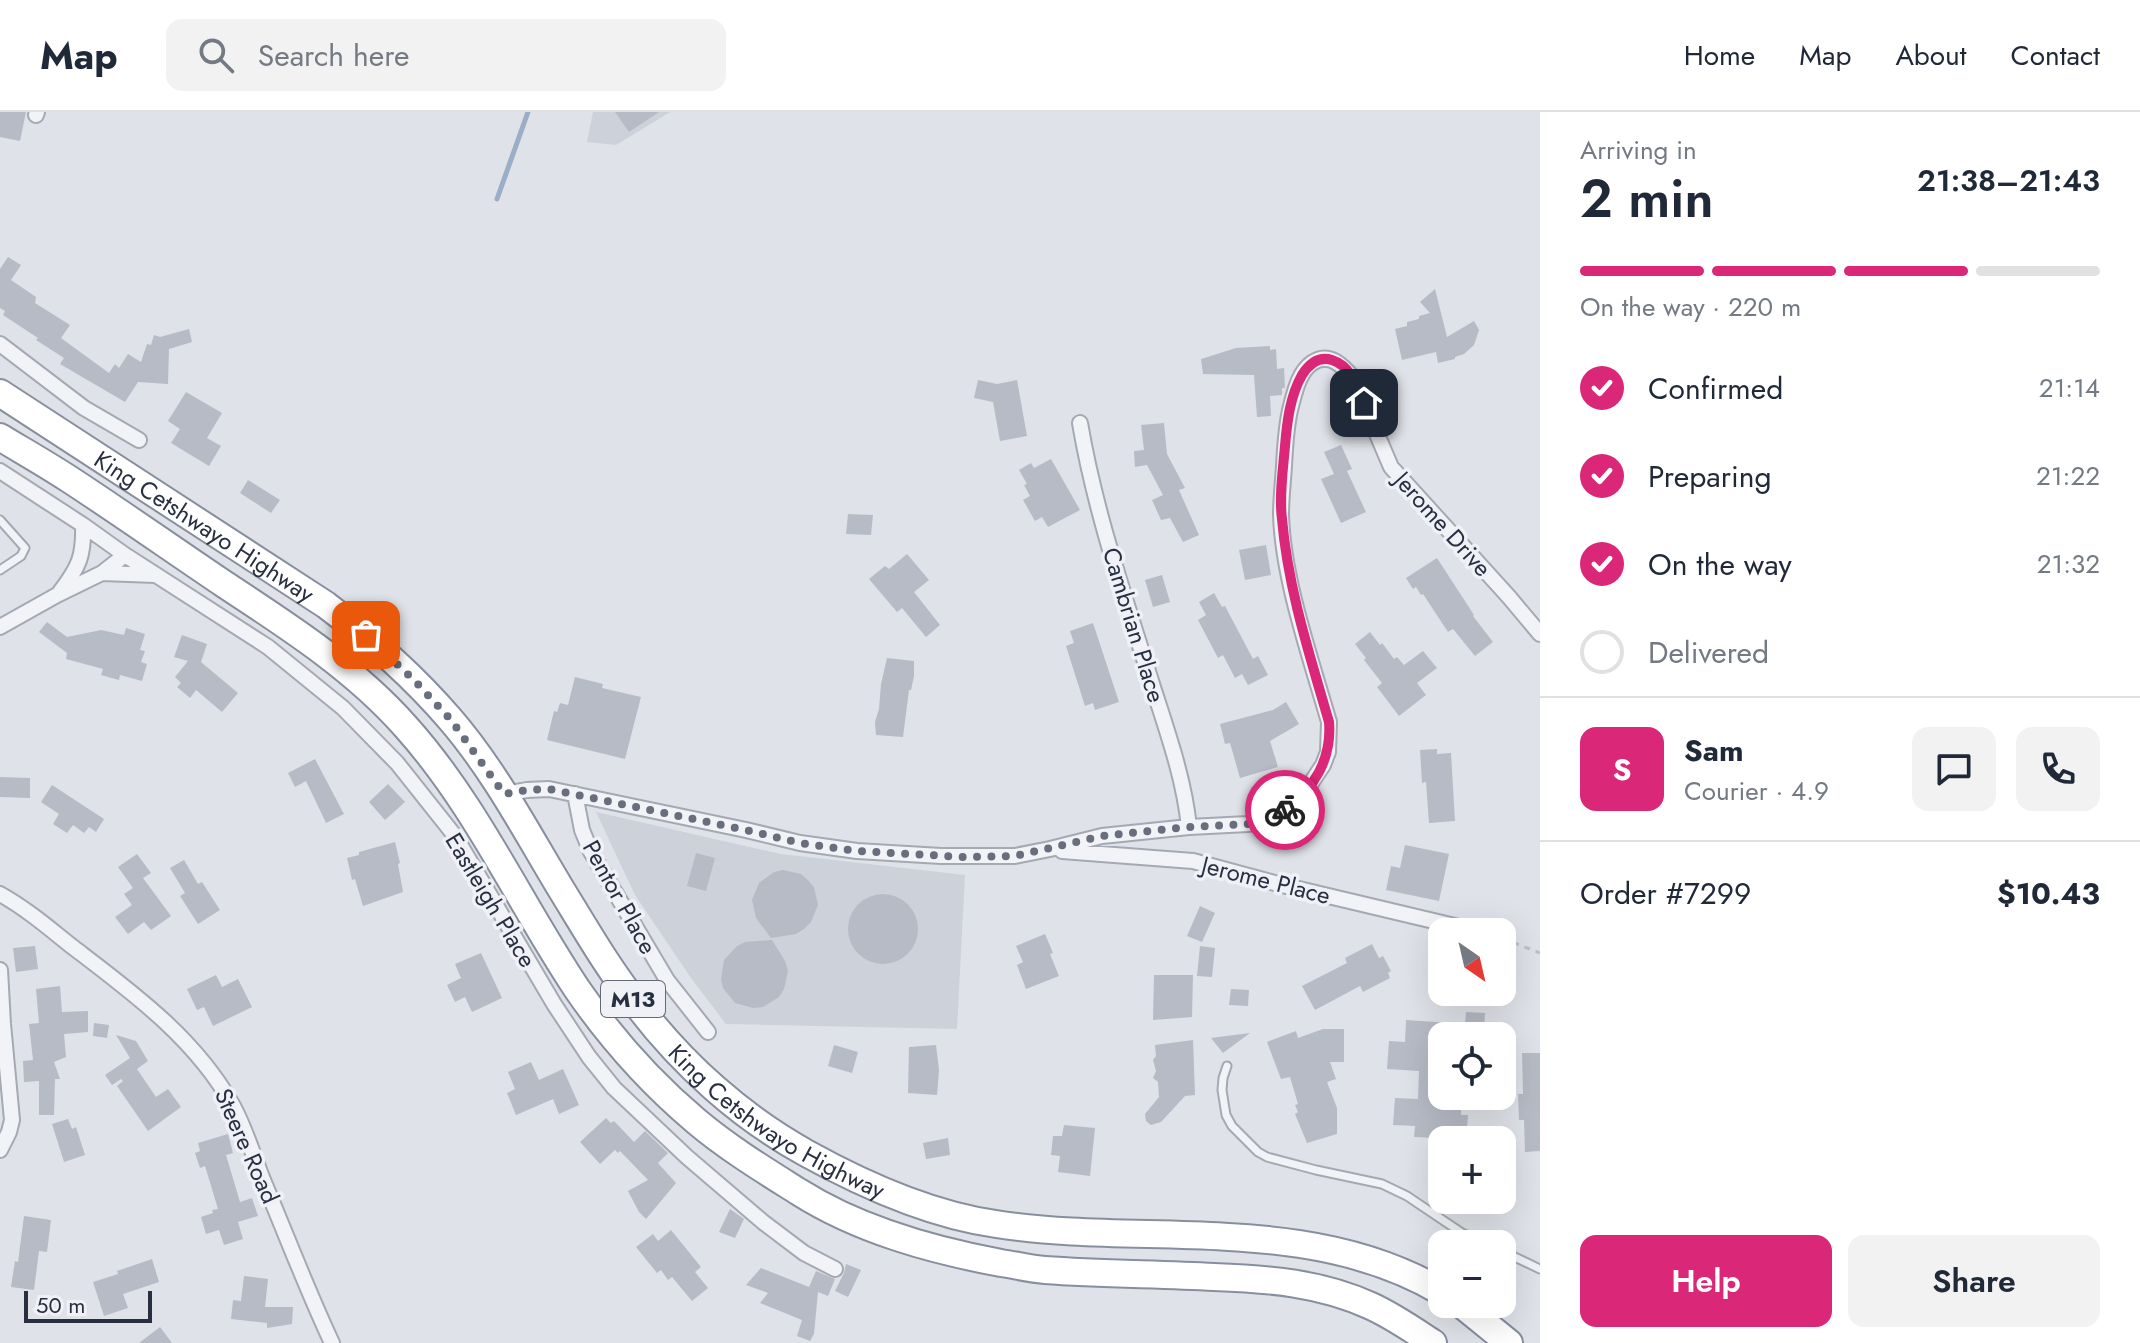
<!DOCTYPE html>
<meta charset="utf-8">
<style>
:root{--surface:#fff;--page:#f2f2f3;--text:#1f2937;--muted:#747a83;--line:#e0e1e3;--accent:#db2777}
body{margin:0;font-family:Jost,sans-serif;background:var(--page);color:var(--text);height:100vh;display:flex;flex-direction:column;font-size:30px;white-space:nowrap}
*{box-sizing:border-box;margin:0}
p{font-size:26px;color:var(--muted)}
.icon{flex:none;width:44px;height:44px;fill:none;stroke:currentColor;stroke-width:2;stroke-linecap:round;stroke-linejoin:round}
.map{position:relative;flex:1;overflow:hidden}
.sheet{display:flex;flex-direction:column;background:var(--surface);width:600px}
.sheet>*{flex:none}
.needle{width:52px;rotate:146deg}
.buttons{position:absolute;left:1428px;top:806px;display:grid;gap:16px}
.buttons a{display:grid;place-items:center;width:88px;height:88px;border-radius:16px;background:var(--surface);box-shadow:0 8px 32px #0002;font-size:40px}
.scale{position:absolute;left:24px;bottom:20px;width:128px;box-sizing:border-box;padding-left:8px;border:4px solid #282f40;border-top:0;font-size:22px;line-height:28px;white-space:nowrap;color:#282f40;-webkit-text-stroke:6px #eff1f6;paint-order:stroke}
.pin{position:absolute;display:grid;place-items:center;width:68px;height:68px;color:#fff;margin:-34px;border-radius:16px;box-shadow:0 4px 12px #0006}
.courier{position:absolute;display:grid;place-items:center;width:80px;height:80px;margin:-40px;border:6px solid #db2777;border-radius:50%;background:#fff;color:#222;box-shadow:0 2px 10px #0007}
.overview em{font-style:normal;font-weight:600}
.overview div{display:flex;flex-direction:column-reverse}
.overview{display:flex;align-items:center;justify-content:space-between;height:136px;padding:0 40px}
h1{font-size:52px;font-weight:600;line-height:60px}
.bar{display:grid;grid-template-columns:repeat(4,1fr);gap:12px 8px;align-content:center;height:96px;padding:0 40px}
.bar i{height:10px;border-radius:6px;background:var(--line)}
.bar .active{background:var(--accent)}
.bar p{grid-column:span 4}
.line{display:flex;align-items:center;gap:20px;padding:0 40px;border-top:2px solid var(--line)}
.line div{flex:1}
.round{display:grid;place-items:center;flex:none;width:84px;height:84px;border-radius:16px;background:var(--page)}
ol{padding:0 40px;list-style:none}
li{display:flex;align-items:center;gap:24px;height:88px}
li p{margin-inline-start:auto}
li .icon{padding:8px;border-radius:50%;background:var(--accent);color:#fff;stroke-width:4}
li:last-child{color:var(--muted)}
li i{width:44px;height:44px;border:4px solid var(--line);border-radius:50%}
.cta{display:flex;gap:16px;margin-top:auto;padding:16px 40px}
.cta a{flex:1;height:92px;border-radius:16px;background:var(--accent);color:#fff;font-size:32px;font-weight:600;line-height:92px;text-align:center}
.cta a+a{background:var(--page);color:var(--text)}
header{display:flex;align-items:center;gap:48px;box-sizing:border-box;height:112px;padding:0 40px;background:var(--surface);border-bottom:2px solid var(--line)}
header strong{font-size:38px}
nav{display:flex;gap:44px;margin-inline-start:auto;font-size:28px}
.search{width:560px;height:72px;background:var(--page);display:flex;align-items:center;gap:20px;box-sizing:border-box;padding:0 28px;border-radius:16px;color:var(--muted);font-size:30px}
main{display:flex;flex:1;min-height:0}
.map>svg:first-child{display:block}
</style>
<header>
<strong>Map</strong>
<div class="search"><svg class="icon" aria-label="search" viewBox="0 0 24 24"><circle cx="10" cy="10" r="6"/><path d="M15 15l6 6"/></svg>Search here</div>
<nav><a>Home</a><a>Map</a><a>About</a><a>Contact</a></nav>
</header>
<main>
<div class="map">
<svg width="1540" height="1231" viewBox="0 0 1540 1231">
<rect width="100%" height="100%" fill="#dfe2e8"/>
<path fill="#cdd1da" d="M593 0H670L616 33 587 30Z
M596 700 781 742 965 763 957 917 726 912 691 866 635 783Z"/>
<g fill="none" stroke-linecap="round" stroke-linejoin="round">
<path stroke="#9aaec8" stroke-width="5" d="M497 87 528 0"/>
</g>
<path fill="#b7bbc5" d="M0 0H26L20 29 0 25Z
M615 0H659L629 20Z
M8 145 21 153 11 168 36 185 35 191 70 213 61 226 109 261 115 252 119 256 128 242 141 250 147 232 151 233 154 223 160 225 189 217 192 230 169 237 168 272 138 270 125 290 60 252 64 246 36 228 38 226 3 203 5 199 0 196V157Z
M1435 177 1447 225 1474 209 1479 218 1474 233 1464 242 1455 245V247L1438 251 1436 240 1402 248 1395 217 1407 214V210L1419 207V204L1430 201 1420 190Z
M1270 234V238L1276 237 1277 257 1284 256 1285 276H1282V283L1270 284 1271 304 1257 305 1254 263 1203 262 1201 247 1236 236Z
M978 268 997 272 1017 268 1027 324 1000 329 993 290 974 286Z
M186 280 222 301 207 326 221 334 209 354 171 331 180 317 168 309Z
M1164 311 1167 342 1185 376 1179 378 1199 423 1183 430 1170 406 1161 408 1152 388 1163 383 1147 353 1135 355 1134 339 1144 338 1141 313Z
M1341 333 1352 357 1347 359 1366 400 1341 411 1321 367 1334 362 1324 340Z
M1051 347 1080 398 1048 415 1042 405 1035 409 1023 388 1030 384 1024 373 1027 372 1019 358 1031 351 1034 356Z
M248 368 280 388 271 401 240 381Z
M848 402 873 403 871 423 846 422Z
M1266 433 1271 463 1245 468 1239 438Z
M907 442 929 468 914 480 940 513 926 525 902 496 897 500 869 467 885 454 889 457Z
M1437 446 1474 503 1473 504 1493 530 1475 544 1453 517 1448 520 1423 482 1421 483 1416 475 1413 477 1406 466Z
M1162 463 1170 490 1153 495 1145 468Z
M1214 481 1222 495 1225 494 1253 547 1258 544 1268 563 1248 573 1242 562 1235 566 1223 543 1218 546 1198 508 1206 503 1199 490Z
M47 510 67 525 101 518 124 523 126 516 145 522 140 538 145 539 141 550 147 552 142 569 120 563 119 568 101 563 103 557 66 547 67 541 39 520Z
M1093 511 1119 590 1095 598 1093 591 1085 594 1066 534 1074 531 1070 519Z
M1370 520 1380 533 1382 531 1394 547 1397 545 1404 553 1423 539 1437 556 1417 571 1426 583 1399 604 1377 575 1382 571 1364 548 1366 546 1355 532Z
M182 523 207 532 201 550 238 581 222 600 196 578 190 586 177 575 181 571 175 565 188 549 174 545Z
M887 546 914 549V564L911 578H909L903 625 876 623 875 610 879 597 881 572Z
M575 565 603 572 602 576 641 585 625 647 547 628 554 599 557 600 560 591 568 593Z
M1286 590 1299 612 1270 629 1278 655 1240 666 1230 631 1225 632 1220 612 1273 598Z
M1437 637V642L1451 641 1455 709 1429 711 1426 670 1422 671 1420 638Z
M315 647 344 702 326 711 306 669 295 675 288 661Z
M0 665 30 666V686L0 685Z
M388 672 405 690 385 708 369 690Z
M52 673 104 707 96 720 89 715 84 721 73 713 67 721 53 712 59 702 41 690Z
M395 730 400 751 398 752 403 780 363 794 355 767 352 768 347 746 359 743V740Z
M1405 733 1449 742 1439 789 1386 778 1391 754 1400 756Z
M696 741 715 746 706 779 687 774Z
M137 742 151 761 143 766 171 804 151 818 144 810 128 822 115 805 132 793 124 782 133 776 118 755Z
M184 748 198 772 202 770 220 798 198 812 180 784 185 781 170 756Z
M783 758 801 762 808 768 814 775 818 793 811 810 804 817 796 822 771 826 756 806 752 788 759 771 774 760Z
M848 817a35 35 0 1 1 70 0a35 35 0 1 1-70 0Z
M1200 794 1215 801 1202 830 1187 824Z
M1045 822 1053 841 1050 842 1059 864 1026 877 1017 853 1023 850 1016 834Z
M772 828 785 849 788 859 784 877 779 885 763 895 753 896 735 891 723 876 721 867 724 848 737 834 745 830Z
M1372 832 1379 846 1383 844 1391 859 1388 861 1390 866 1363 880 1360 874 1315 898 1302 874 1347 851 1345 846Z
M35 834 38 857 16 860 13 836Z
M1200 834 1215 836 1212 865 1197 864Z
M481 841 502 886 472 900 465 885 455 890 447 873 461 866 455 852Z
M216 863 222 875 238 867 252 895 213 914 204 895 197 898 187 877Z
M1154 863H1193L1192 905 1153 908Z
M60 874 62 900 88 899V920L64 922 66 945 54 950 60 967H55L54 1003H39V969L24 970 23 949 33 948 29 912 39 911 36 877Z
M1231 877 1249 878 1248 894 1229 893Z
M1466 900 1485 901 1484 920H1481V924H1440L1436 986H1446L1445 996 1461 997V1003H1468L1466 1028H1438V1026L1414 1025 1415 1014 1393 1013 1395 986 1418 987 1419 959 1387 957 1389 929 1405 930 1406 908 1465 912Z
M94 911 109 913 107 926 93 924Z
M1323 917H1344V950H1330L1336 967 1327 970 1337 996V1022L1307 1031 1295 1002 1298 1000 1295 993 1298 992 1290 965 1281 967 1267 930 1296 919 1298 926Z
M1250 921 1223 941 1211 926Z
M116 923 136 929 148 949 137 957 156 985 168 977 181 995 148 1019 117 974 123 969 121 967 112 973 105 963 130 946Z
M1193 928 1195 983 1185 984 1161 1010 1151 1013 1146 1009 1145 1002 1159 985 1158 970 1153 966 1156 959 1153 948 1156 944 1155 933Z
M834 933 858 940 852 961 828 954Z
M936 933 939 958 937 983 908 981 909 935Z
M1522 941H1540V1039L1525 1040 1524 1008H1519L1518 982H1523Z
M531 950 539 968 563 957 579 993 559 1002 553 987 516 1003 507 981 515 977 508 960Z
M606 1006 611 1011 614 1009 634 1030 645 1019 668 1041 658 1051 676 1071 646 1107 639 1100 628 1079 648 1068 620 1039 618 1041 615 1038 600 1052 580 1030Z
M68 1007 72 1017 76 1015 85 1043 64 1050 52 1012Z
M1064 1013 1095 1016 1090 1064 1058 1060 1060 1044 1051 1043 1053 1024H1062Z
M228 1022 233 1041 226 1043 240 1090 252 1086 258 1104 238 1110 243 1127 224 1133 219 1118 206 1122 201 1105 213 1101 212 1098 218 1097 205 1054 200 1056 195 1041 200 1039 198 1031Z
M948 1026 950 1043 926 1047 923 1031Z
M730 1097 744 1107 735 1126 719 1120Z
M24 1104 51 1108 47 1140 39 1139 34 1178 11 1175 15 1149 18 1150Z
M671 1118 701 1155 695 1160 708 1176 692 1189 672 1165 668 1168 661 1158 657 1161 636 1135 653 1122 658 1129Z
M152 1147 159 1170 123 1182 128 1196 104 1204 93 1170 118 1162 117 1159Z
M846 1152 861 1158 848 1185 835 1179 844 1161Z
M761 1156 809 1175 816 1159 835 1167 828 1184 818 1180 814 1222 810 1229 797 1224 802 1208 760 1191 768 1181 746 1173Z
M244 1164 268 1167 265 1195H293L292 1212 267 1216V1211L231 1207 233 1188 241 1189Z
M160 1215 172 1231H139Z"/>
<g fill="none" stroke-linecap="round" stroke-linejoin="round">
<defs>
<path id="lane" d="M0 408 25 436 21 444 0 458
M1227 954 1223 966 1222 978 1226 1003 1232 1014 1258 1040 1267 1045 1316 1058 1382 1072 1407 1084 1462 1121 1486 1132
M1502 1139 1540 1157"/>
<path id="street" d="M36 3 37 0
M0 232 84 296 139 328
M1080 311C1095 400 1125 486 1152 572 1167 619 1184 666 1189 715
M0 359 83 413 125 443 268 535 343 596 397 651 455 724 554 892 589 945 614 976 687 1045 763 1110 804 1141 835 1157
M102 461 155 463
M60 480C79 455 84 444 83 413
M0 515 57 483 102 461 125 443
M504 682 527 678 549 677 746 718 800 731 857 739 941 744H1015L1050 737 1102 724 1189 715 1248 712 1272 706 1288 696 1305 680 1323 653 1328 640 1329 610C1311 547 1283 468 1281 403 1281 387 1283 370 1284 354 1285 334 1286 313 1291 294 1295 279 1299 260 1312 251 1329 239 1343 254 1353 266L1391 355 1509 485 1540 522
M575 682 582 718 591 740 667 868 708 920
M1062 739 1193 749 1282 773 1480 820
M0 782C27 797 50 817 74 836 133 881 196 927 233 994 246 1018 253 1043 263 1068 286 1122 307 1178 332 1231
M0 858 3 912 12 1008 9 1020 0 1038"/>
<g id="highway">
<path id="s1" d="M0 281 326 493C371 527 413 564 450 607 494 658 526 719 561 777 585 816 609 858 638 894 683 953 741 1005 806 1041 862 1072 932 1103 996 1112 1144 1135 1307 1100 1442 1180"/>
<path d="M0 325C23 339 46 352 69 367 121 401 172 437 224 472 288 514 355 557 406 615 476 693 519 790 577 877 610 925 651 971 696 1009 728 1036 764 1058 799 1080 859 1118 931 1138 1001 1151 1015 1153 1030 1157 1045 1158 1101 1162 1158 1162 1214 1165 1269 1167 1321 1171 1371 1194 1393 1204 1413 1218 1433 1231"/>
<path d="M1461 1192 1509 1231"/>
</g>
</defs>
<use href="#lane" stroke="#a4a9b2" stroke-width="11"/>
<use href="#street" stroke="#a4a9b2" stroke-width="18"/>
<use href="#highway" stroke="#878f9f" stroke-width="30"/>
<path stroke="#bdc0c7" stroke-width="3" stroke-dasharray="6 6" stroke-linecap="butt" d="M1502 826 1540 841"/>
<use href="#lane" stroke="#f2f3f7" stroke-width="7"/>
<use href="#street" stroke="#f2f3f7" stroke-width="14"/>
<use href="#highway" stroke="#fff" stroke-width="26"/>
</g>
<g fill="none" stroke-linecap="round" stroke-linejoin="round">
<path stroke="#686e7b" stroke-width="8" stroke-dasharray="0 14.4" d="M366 523 414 568 451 608 504 682 527 678 549 677 746 718 800 731 857 739 963 745 1015 744 1102 724 1189 715 1248 712 1272 706 1285 698"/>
<path stroke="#db2777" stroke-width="10" d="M1285 698C1314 677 1332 647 1329 610 1310 544 1288 477 1282 407 1279 384 1283 358 1285 334 1287 310 1290 284 1302 263 1309 252 1319 244 1332 248 1351 254 1357 274 1364 291"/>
</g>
<g text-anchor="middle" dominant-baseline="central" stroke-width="7" stroke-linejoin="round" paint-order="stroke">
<rect fill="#eff1f6" stroke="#646977" stroke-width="2" x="601" y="869" width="64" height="36" rx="6"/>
<g font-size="22" font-weight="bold" fill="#282f40">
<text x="633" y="887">M13</text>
</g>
<g font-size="24" fill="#282f40" stroke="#eff1f6">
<text transform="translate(1443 412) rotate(48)">Jerome Drive</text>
<text stroke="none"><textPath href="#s1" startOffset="244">King Cetshwayo Highway</textPath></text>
<text transform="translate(1134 513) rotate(73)">Cambrian Place</text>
<text transform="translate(1266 768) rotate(14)">Jerome Place</text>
<text transform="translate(620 785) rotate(61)">Pentor Place</text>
<text transform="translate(491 788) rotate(59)">Eastleigh Place</text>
<text stroke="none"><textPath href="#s1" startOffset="1084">King Cetshwayo Highway</textPath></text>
<text transform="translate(247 1034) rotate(66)">Steere Road</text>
</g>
</g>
</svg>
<div class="buttons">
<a><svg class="needle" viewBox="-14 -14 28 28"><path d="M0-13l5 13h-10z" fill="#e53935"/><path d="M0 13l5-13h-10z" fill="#747a83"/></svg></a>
<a><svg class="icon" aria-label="locate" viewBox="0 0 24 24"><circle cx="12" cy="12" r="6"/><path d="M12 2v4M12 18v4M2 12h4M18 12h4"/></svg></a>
<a>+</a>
<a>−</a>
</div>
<div class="scale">50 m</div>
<div class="pin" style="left:366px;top:523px;background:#ea580c"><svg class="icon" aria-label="bag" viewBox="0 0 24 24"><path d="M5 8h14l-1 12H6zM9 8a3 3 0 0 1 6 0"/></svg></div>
<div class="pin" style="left:1364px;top:291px;background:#1f2937"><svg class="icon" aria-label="home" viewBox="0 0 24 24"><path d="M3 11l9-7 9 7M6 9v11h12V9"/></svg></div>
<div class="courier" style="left:1285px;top:698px"><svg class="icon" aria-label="bike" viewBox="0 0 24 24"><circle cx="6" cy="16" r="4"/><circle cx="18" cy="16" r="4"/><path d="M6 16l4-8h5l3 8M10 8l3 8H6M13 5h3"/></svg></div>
</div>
<section class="sheet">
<div class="overview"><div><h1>2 min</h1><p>Arriving in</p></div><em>21:38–21:43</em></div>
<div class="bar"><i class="active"></i><i class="active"></i><i class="active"></i><i></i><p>On the way · 220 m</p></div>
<ol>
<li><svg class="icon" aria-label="check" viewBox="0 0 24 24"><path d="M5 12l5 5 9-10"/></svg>Confirmed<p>21:14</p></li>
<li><svg class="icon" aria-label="check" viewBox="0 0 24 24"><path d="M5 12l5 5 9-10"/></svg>Preparing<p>21:22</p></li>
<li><svg class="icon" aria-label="check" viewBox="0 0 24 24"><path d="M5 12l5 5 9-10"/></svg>On the way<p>21:32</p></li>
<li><i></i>Delivered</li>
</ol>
<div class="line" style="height:144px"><b class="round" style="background:var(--accent);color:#fff">S</b><div><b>Sam</b><p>Courier · 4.9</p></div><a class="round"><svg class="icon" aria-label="chat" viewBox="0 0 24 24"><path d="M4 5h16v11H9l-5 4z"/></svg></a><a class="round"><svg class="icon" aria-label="phone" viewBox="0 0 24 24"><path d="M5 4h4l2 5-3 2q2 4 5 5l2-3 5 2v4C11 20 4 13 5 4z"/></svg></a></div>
<div class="line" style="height:104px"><div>Order #7299</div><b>$10.43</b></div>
<div class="cta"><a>Help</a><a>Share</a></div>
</section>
</main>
